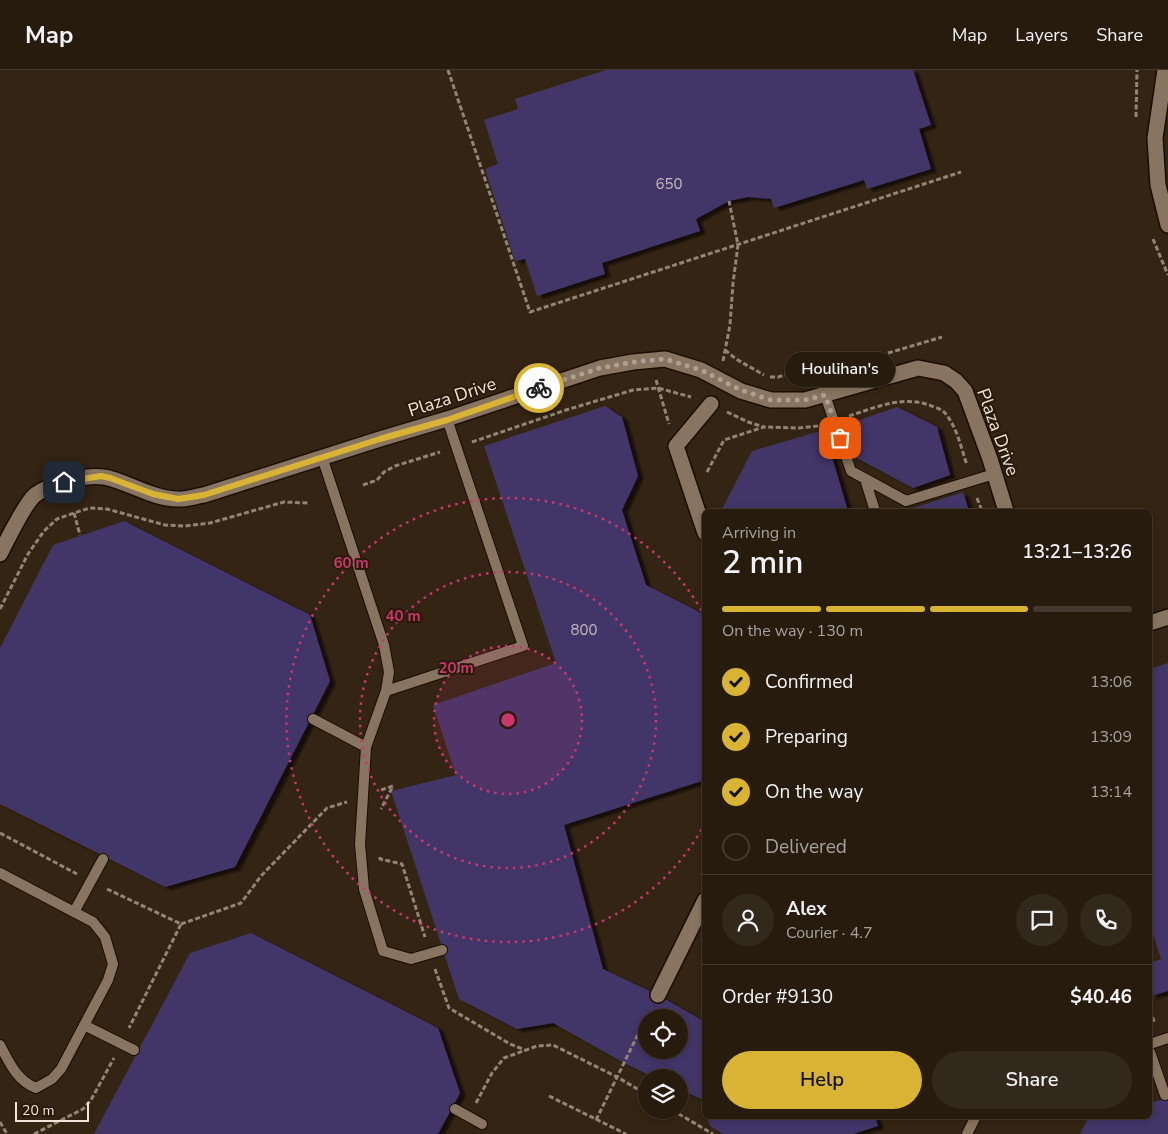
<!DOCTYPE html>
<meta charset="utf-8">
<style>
:root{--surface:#271b0e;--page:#33281c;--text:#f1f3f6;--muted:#a4a19e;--line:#43392e;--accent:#d9b434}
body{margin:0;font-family:"Nunito Sans",sans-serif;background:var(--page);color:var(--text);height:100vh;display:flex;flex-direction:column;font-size:19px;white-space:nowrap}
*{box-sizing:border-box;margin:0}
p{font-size:16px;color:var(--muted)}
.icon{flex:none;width:28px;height:28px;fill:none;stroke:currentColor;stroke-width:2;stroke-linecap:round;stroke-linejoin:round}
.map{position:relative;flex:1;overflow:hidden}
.side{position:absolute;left:702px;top:439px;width:450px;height:610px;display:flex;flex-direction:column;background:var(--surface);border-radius:8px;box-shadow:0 2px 8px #0003,0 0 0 1px var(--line)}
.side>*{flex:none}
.buttons{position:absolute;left:638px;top:939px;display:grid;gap:10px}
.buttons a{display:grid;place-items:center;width:50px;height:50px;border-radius:50%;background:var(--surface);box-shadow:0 2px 8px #0003,0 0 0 1px var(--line);font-size:25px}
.scale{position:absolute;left:15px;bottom:12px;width:74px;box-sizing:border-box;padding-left:5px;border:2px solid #f0e5da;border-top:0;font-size:14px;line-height:18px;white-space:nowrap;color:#f0e5da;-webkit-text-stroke:4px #2a1a09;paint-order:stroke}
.pin{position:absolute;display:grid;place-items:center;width:42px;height:42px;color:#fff;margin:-21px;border-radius:10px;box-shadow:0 2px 8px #0006}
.courier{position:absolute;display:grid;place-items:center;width:50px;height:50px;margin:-25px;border:4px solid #d9b434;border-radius:50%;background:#fff;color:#222;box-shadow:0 1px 6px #0007}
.bubble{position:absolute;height:35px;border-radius:18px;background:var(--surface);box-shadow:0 2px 8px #0003,0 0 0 1px var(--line);font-size:16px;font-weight:600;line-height:35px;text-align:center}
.headline em{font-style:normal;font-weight:600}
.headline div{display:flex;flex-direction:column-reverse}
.headline{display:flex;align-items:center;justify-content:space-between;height:85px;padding:0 20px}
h1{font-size:32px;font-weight:600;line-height:38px}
.bar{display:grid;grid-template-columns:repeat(4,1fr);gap:8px 5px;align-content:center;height:60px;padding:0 20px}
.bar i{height:6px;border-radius:4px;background:var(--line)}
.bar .current{background:var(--accent)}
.bar p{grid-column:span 4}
.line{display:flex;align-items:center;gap:12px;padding:0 20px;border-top:1px solid var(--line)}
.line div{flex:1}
.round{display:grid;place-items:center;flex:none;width:52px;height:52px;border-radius:26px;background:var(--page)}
ol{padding:0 20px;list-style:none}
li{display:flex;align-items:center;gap:15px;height:55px}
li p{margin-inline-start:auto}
li .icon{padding:5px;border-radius:50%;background:var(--accent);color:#111;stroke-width:4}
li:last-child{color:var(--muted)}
li i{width:28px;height:28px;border:2px solid var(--line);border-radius:50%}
.cta{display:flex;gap:10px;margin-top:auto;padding:10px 20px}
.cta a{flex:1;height:58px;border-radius:30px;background:var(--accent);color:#111;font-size:20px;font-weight:600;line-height:58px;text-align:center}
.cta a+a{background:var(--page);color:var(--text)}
header{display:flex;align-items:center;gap:30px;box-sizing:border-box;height:70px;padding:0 25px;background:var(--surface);border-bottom:1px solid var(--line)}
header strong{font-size:24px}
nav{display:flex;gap:28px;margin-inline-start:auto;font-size:18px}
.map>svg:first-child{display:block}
</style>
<header>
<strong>Map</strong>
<nav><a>Map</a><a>Layers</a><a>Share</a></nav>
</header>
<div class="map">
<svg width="1168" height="1064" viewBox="0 0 1168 1064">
<defs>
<filter id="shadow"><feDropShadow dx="5.5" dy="3" stdDeviation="1" flood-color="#0009"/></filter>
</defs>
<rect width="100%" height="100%" fill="#342413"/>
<path fill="#433567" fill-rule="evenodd" filter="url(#shadow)" d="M606 0H913L931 55 919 59 931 99 867 119 864 110 774 138 771 129 748 127 729 131 696 149 700 161 602 193 605 204 537 226 525 189 515 191 485 99 498 94 484 50 518 39 515 29Z
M605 336 622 347 638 406 622 440 646 515 705 545V710L564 755 603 899 658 925 705 952V1041L701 1029 679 1019V1008H655L624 993 553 953 517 959 459 929 391 721 456 705 433 635 556 593 484 376ZM646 948H679V980H646Z
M897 337 937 357 950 405 913 418 853 386 845 355Z
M824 360 848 441H721L752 381Z
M963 422 969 441H904Z
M124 451 310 545 330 611 235 797 165 817 0 734V578L53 475Z
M1168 593V921L1151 926 1150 893 1161 889 1150 854V599Z
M251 863 438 958 460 1023 438 1064H94L190 883Z
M1168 1028V1064H1080L1087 1050 1101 1046H1150V1033Z
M706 1046H875L878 1056 853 1064H723L710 1056Z"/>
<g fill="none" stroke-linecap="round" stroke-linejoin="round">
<defs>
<path id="lane" d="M825 325 851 401 906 431 994 404
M322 387 384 575 389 602 386 621 366 677 360 774 364 819 383 881 411 889 442 880
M865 409 875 441
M386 621 523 576 447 349
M313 649 366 677
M0 803 93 852 105 867 113 894 108 910 61 999 52 1009 36 1018C17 1011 9 992 0 975
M74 842 103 789
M84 955 134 980
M1150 974 1168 968
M1150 982 1165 1025
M455 1039 482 1054
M967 1064 976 1046"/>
<path id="street" d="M705 463 676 376 711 334
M0 484C6 472 26 432 35 425 52 412 92 402 112 409 133 415 155 429 178 429 186 430 196 426 204 425L380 369 447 349 600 298 633 292 665 289 701 300 741 321 771 330H805L918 298 944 303 956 311 965 321 990 389 1006 441
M1150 553 1168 547
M658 925 705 830"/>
<path id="secondary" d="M1165 0 1155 68 1158 115 1168 155"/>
</defs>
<use href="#lane" stroke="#1b0d00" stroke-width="12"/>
<use href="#street" stroke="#1b0d00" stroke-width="18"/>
<use href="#secondary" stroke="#1b0d00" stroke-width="18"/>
<path stroke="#928577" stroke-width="3" stroke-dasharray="5 2.5" stroke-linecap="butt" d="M448 0 530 242 961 102
M1136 47 1137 0
M1153 169 1168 205
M725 280 736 289 764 305
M888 283 942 267
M723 291 730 255 733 213 738 175 729 131
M770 307H778L785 305 811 306
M656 310 669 354
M727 342 748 352 764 357
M849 346C877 337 905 324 934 337 938 338 942 340 944 342 957 356 961 378 967 395
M472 372 566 340 633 320 658 318 691 327
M707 402 724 370 764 357 799 358 819 356
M363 415 377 410 384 402 395 396 440 382
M977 428 982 441
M74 443 80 465
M0 539 28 484 44 461 57 449 74 443 90 438 107 439 165 455 185 456 210 453 284 432 309 433
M381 720 393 716 381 739
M0 763 77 804
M380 787V789L402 794 425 867
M107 819 181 854 129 958
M181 854 241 833 261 806 327 738 347 732
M435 899 449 938 510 974 525 980
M1150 940 1155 954
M549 1026 626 1064
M476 1033 492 1003 504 988 537 976 553 975 617 1007 646 1024
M672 1040 713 1064
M596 1050 646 948
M0 1052 7 1064
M34 1064 83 1039 91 1030 114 988"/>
<use href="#lane" stroke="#887561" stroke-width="10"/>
<use href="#street" stroke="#887561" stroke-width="15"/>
<use href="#secondary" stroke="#887561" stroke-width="15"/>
</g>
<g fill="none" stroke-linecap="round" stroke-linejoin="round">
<path stroke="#aea194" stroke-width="5" stroke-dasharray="0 9" d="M539 318 600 298 634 292 665 289 701 300 741 320 771 330H805L825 325 840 368"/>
<path stroke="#d9b434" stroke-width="6" d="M64 412 101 406 110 408 153 424 178 429 204 425 380 369 447 350 539 318"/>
</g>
<circle cx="508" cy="650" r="74" fill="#c9376e" fill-opacity=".12"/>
<g fill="none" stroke="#c9376e" stroke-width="2.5" stroke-dasharray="2.5 5">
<circle cx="508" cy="650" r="74"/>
<circle cx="508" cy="650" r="148"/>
<path d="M705 753A222 222 0 1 1 705 547"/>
</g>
<g text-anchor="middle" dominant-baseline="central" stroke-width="4" stroke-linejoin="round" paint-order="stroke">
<g font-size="15" fill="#c5b9bd">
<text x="669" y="114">650</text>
<text x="584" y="560">800</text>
</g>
<g font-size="18" fill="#f0e5da" stroke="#2a1a09">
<text transform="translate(452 327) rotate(-18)">Plaza Drive</text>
<text transform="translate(998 362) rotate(70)">Plaza Drive</text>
</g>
</g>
<circle cx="508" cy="650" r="8" fill="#c9376e" stroke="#2a1a09" stroke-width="2.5"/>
<g font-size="15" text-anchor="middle" font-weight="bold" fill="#c9376e" stroke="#2a1a09" stroke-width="4" stroke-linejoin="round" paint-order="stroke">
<text x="351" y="498">60 m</text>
<text x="403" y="551">40 m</text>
<text x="456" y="603">20 m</text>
</g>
</svg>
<div class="buttons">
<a><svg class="icon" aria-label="locate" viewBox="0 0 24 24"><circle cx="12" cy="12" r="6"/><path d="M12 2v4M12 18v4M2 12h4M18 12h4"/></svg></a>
<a><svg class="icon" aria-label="layers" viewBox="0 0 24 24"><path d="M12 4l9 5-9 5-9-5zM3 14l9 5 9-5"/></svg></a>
</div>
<div class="scale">20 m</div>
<div class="pin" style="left:840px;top:368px;background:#ea580c"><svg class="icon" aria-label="bag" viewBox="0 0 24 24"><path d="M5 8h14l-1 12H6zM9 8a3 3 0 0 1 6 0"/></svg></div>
<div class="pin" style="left:64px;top:412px;background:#1f2937"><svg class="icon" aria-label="home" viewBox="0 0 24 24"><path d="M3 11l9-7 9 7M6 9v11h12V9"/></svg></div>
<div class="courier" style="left:539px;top:318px"><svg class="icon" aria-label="bike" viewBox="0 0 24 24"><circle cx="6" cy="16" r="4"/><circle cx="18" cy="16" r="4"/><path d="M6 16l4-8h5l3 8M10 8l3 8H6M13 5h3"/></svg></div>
<div class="bubble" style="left:785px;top:282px;width:110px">Houlihan's</div>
<section class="side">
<div class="headline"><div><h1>2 min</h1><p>Arriving in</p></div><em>13:21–13:26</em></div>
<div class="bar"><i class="current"></i><i class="current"></i><i class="current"></i><i></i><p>On the way · 130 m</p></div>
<ol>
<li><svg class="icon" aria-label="check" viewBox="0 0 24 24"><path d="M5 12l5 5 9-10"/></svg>Confirmed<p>13:06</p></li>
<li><svg class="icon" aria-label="check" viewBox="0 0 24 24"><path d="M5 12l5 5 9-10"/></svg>Preparing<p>13:09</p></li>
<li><svg class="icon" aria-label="check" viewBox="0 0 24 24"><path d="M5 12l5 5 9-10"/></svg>On the way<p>13:14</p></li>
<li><i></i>Delivered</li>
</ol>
<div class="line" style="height:90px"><a class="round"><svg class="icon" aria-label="person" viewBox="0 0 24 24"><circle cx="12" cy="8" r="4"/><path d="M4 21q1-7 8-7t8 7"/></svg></a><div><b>Alex</b><p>Courier · 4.7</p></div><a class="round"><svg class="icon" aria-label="chat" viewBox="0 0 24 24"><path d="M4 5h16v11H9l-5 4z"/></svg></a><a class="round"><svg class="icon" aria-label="phone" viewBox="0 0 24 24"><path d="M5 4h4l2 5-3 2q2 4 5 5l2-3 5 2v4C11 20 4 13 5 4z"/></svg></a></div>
<div class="line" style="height:65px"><div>Order #9130</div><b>$40.46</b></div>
<div class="cta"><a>Help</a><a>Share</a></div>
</section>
</div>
